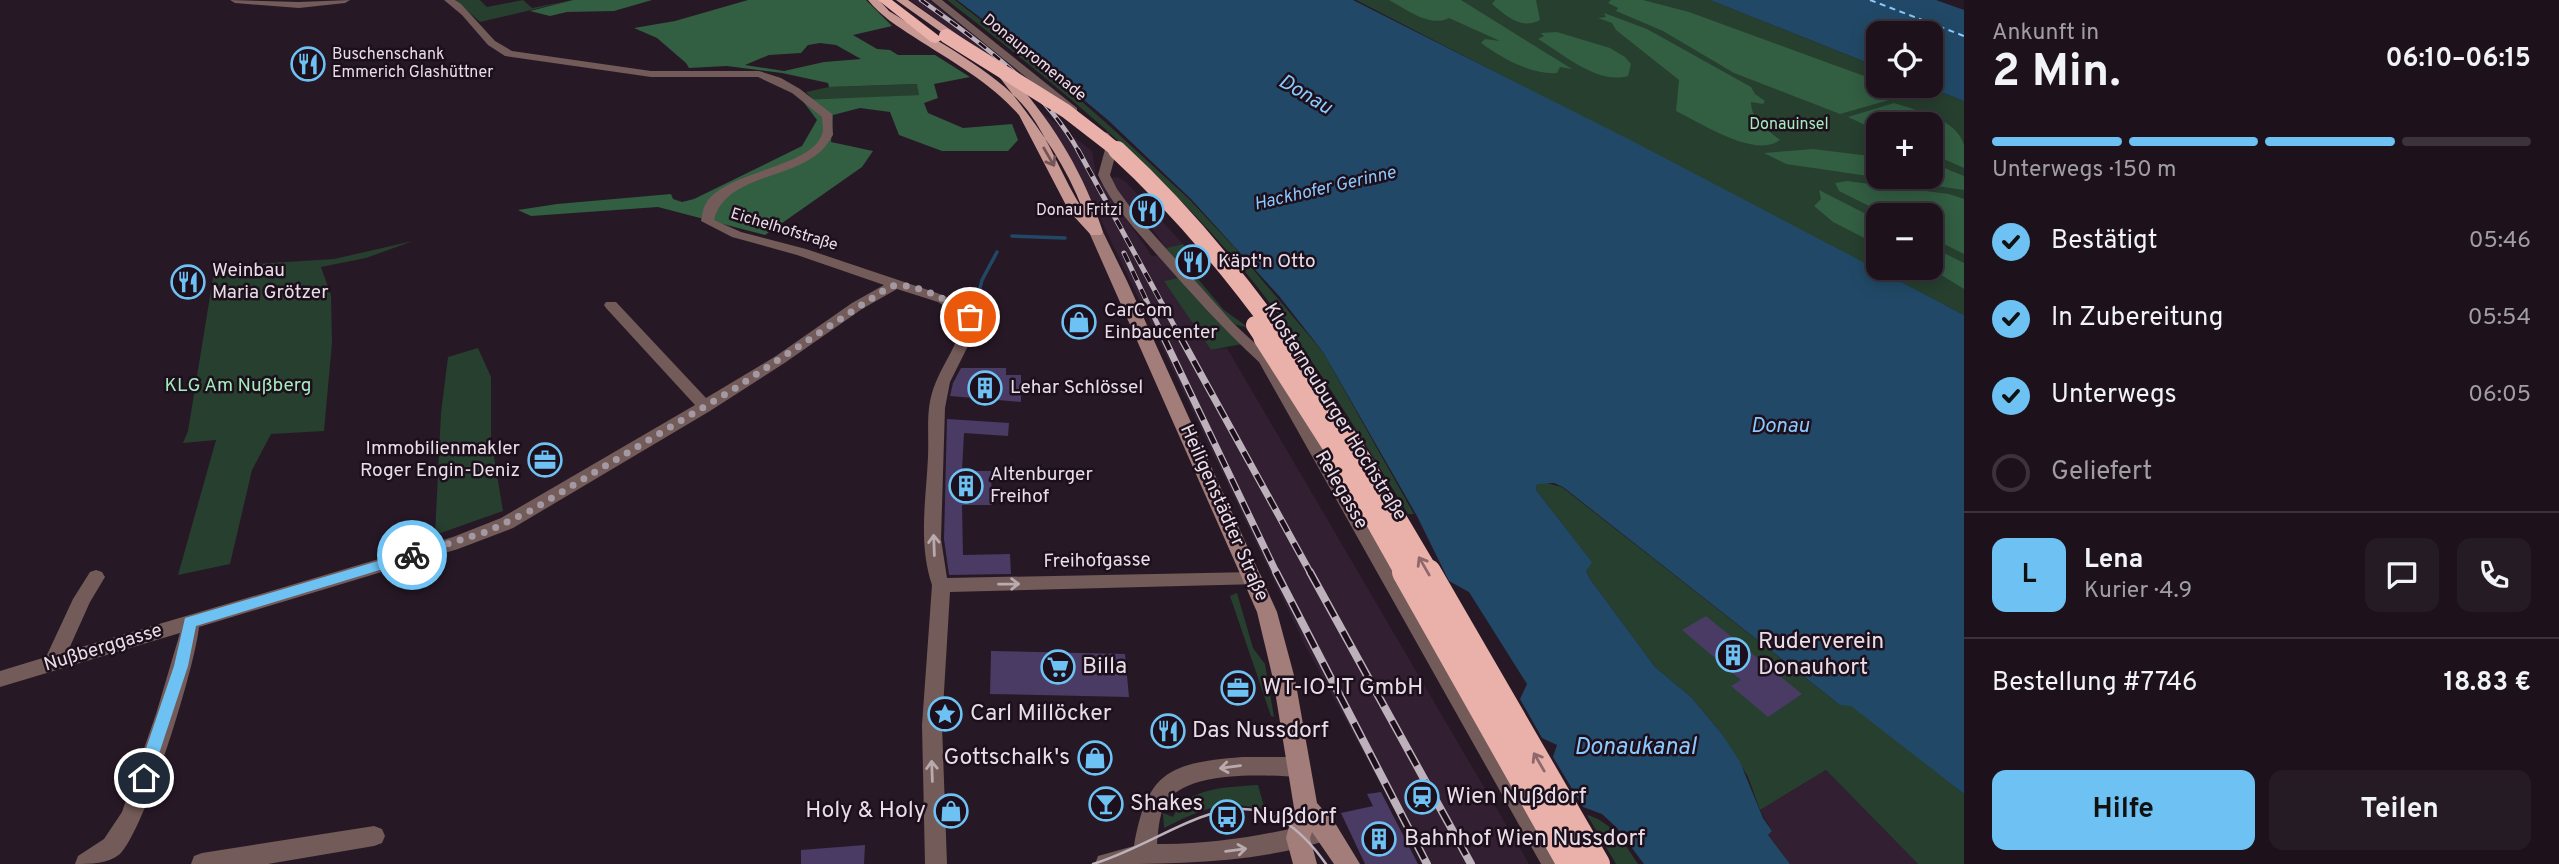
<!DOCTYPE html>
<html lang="de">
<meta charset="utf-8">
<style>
:root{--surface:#1d121c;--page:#251b25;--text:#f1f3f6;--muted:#a09ea3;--line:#3b323b;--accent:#6ec2f3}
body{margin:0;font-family:Overpass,sans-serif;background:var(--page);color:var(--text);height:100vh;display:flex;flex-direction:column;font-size:26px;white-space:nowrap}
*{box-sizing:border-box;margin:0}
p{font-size:23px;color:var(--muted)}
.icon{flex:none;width:38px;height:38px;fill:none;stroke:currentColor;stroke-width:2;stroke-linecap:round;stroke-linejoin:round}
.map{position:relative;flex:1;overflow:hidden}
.drawer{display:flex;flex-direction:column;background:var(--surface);width:595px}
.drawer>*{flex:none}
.fabs{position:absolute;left:1866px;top:21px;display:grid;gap:14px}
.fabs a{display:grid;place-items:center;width:77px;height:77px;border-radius:14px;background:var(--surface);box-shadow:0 4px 18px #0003,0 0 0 2px var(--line);font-size:35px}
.pin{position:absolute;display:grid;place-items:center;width:60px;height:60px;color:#fff;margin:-30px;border:4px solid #fff;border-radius:50%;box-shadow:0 2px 7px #0007}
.courier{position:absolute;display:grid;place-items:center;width:70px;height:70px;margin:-35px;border:5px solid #6ec2f3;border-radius:50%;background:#fff;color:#222;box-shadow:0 2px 9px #0007}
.overview em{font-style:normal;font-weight:700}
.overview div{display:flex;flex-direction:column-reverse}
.overview{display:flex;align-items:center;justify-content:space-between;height:119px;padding:0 28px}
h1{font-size:46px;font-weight:700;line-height:52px}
.bar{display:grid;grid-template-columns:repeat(4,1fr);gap:10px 7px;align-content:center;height:84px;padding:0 28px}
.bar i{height:9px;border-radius:5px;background:var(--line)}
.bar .on{background:var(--accent)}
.bar p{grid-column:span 4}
.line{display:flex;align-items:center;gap:18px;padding:0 28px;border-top:2px solid var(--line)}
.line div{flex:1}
.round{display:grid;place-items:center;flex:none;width:74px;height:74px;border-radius:14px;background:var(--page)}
ol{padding:0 28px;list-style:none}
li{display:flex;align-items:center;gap:21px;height:77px}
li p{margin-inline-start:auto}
li .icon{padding:7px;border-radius:50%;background:var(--accent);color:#111;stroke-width:4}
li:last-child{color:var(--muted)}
li i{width:38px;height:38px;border:4px solid var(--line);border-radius:50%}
.primary-button{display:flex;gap:14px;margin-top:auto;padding:14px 28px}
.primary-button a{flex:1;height:80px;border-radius:14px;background:var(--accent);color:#111;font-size:28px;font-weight:700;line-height:80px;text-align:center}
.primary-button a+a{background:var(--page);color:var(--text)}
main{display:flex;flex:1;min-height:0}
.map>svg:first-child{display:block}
</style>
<main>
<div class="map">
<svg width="1964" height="864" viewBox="0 0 1964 864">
<rect width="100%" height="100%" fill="#271825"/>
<path fill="#321f31" d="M910 0H929L1037 86 981 52Z
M1036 108 1092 151 1096 176 1152 256 1160 255 1178 278 1165 281 1211 350 1227 348 1529 864H1424L1305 645 1076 168Z
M1118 177 1126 182 1183 244 1166 248 1143 216 1133 215 1109 178Z
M1826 770 1918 864H1790L1768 835 1772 831 1760 810Z"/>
<path fill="#263f2f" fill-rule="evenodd" d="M455 0H480L487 7 523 0 532 8 573 0 480 22Z
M947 0H955L1048 72 1104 121 1189 199 1235 248 1323 352 1414 514H1408C1360 435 1313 357 1255 284 1168 175 1057 85 947 0Z
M1356 0H1710L1878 67V86H1925L1964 101V315ZM1878 124H1930V177H1878ZM1878 215H1930V268H1878Z
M918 84 919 95 814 101 806 92 829 87Z
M413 241 366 258 321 267 331 295 332 343 324 431 271 434 252 470 230 564 178 575 216 440 183 443 188 431 213 278 220 266 334 259Z
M1183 244 1186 251 1177 254 1224 310 1249 328 1233 324 1184 271 1166 248Z
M1178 278 1242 344 1211 350 1164 281Z
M478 348 491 377V439L503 511 435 535 441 413 448 357Z
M1543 482 1562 487 1840 705H1851L1964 794V864H1918L1826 770 1760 810 1748 777 1722 734 1691 697 1655 667 1590 579 1586 571 1591 561 1536 490 1537 484Z
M1237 593 1253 648 1265 664 1274 717 1271 716 1230 596Z
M1258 785 1265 810C1225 798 1199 810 1164 828L1163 813 1173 817C1185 787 1229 787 1258 785Z
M1587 815C1611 821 1625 844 1638 864H1616Z"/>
<path fill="#325e42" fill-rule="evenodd" d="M573 0H652L614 11 567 12 550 16 530 11Z
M748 0H866L892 26 853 35 877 49 890 50 898 55H935L970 77 934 84 938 98 924 103 928 113 963 128 1012 124 1018 140 1008 151H942L899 135 890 112 860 108 833 115 831 142 873 151 862 167 765 235 658 207 531 216 518 210 557 204 671 194 673 199 682 202 694 199 802 146 817 120 802 100 919 95 917 84 829 87 828 83 782 73 727 66 689 68 686 63 657 38 634 28 675 21ZM820 43 836 45 861 59 824 62 784 71 745 65 769 55 801 53 808 45Z
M1389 0H1461L1572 69 1560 67 1557 73C1531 75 1502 58 1481 43L1485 39 1500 41 1449 18C1430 28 1406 9 1389 0Z
M1495 0H1536L1540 20C1521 31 1504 14 1492 4Z
M1611 0H1643L1689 12 1878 81V86H1888L1889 100 1840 114 1734 73 1663 31 1616 11 1618 8 1608 3Z
M1604 13 1647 29 1751 87 1755 94 1765 101 1763 104 1751 102C1751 120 1767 129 1780 140 1755 159 1701 123 1676 111L1679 80 1616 30 1612 23 1598 18 1606 17Z
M1557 32 1610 48 1625 57 1631 64 1628 76C1598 85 1563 54 1538 39L1544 36 1541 33Z
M1894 103C1918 111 1957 119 1964 145 1964 152 1964 162 1964 168L1930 153V124H1878V131L1848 117Z
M1813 149 1878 157V177H1930V162L1964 176V190L1786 164 1764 153Z
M1847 181 1949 194 1964 199V254L1930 237V215H1887L1839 191 1835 183Z
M1819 190 1878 220V245L1833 222 1814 206 1821 199Z
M1930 246 1964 263V289L1930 268Z"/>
<path fill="#214967" d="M957 0H1353L1638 144 1964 315V794L1851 706 1840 705 1563 487 1554 483 1537 484 1536 490 1592 562 1586 571 1590 579 1655 667 1691 697 1722 734 1740 762 1763 818 1772 831 1768 835 1790 864H1644L1617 828 1602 814 1583 807 1553 757 1557 745 1542 738 1520 699 1527 684 1469 592 1449 581 1417 516 1323 352 1279 296 1191 199 1109 121 1034 58Z
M1710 0H1936L1964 10V101L1925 86H1930V33H1878V67Z"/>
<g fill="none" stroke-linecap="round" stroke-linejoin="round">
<path stroke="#214967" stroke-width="3.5" d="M1012 236 1065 238
M967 310 976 304 982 280 997 252"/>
<path stroke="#89c9fd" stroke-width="2" stroke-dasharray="6 4.5" stroke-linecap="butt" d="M1870 0 1964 36"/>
</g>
<path fill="#493b64" d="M961 368H1006V375H1021V402L950 396 953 383Z
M947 419 1009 423 1008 436 964 433 962 471H991L992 505H962L963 555 1010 554 1011 574 949 575 944 539Z
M1706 616 1802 694 1768 717 1731 686 1741 680 1682 630Z
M991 651 1125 654 1129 697 990 694Z
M1381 792 1383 796 1418 864H1365L1341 813 1373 806 1367 794Z
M865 845 864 864H801V850Z"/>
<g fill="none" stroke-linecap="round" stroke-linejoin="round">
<path fill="#725b58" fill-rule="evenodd" d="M230 0 299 2 350 0 345 3 299 8 235 3Z
M444 0H455L461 4 495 41 512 51 651 71H759L781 78 800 89 832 114 833 135C829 141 825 148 820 152 790 179 725 176 714 220L741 232 806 249 937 293 957 301 977 317 973 336 950 382 945 408 941 539 947 578 1254 572 1260 574 1263 579 1260 584 950 592 942 725 947 864H925L922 725 932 585C918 543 926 500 928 457 929 435 926 413 932 393 940 366 959 346 963 318L938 302 897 289 862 309 786 362 710 411 513 528 458 549 199 627C195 667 146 827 120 854 108 864 91 864 75 864L78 856 104 839 122 812 156 714 180 633 0 687V671L46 657 73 599 90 572 96 570 102 572 105 577 90 602 68 651 453 537 501 518 695 405 606 308 604 305 606 302H616L706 398 776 356 852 303 884 285 797 255 732 237 701 221C702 216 703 209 705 205 722 171 812 168 822 134 824 129 822 122 822 117L792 93 758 77H651L505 56 488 45 462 15Z
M931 0H942L1077 108V112H1069Z
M1104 132 1108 133 1118 146 1110 175 1117 189 1136 215 1233 323 1272 359 1564 864H1541L1259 362C1223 329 1191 293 1159 257 1137 231 1112 206 1098 175L1106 146 1098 135Z
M1242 757H1298L1305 760 1308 767 1305 774 1298 777C1263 775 1183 769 1164 806 1159 817 1158 832 1157 844 1215 845 1270 834 1326 821L1334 824 1337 831 1334 838C1258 864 1174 864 1095 864L1098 856 1134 846C1147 771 1170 763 1242 757Z
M374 826 382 829 385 836 382 843 374 846 268 864H191L194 856 202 853Z"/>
<path fill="#a27d79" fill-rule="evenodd" d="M1096 228 1103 232 1127 281 1277 612 1295 679 1317 803 1335 823 1360 864H1334L1312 832 1310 838 1317 864H1293L1286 838 1294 808 1273 679 1257 612 1089 232Z"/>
<path fill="#c89893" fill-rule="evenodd" d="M868 0H879L889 11C931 38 998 72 1028 111 1050 141 1063 179 1083 210 1063 157 1031 118 997 74L1007 72C1051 119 1083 171 1103 232L1101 235H1091L1069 211 1019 115C990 82 951 61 914 37 897 26 881 16 868 0Z
M896 0H908L968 42 958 44Z"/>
<path fill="#eab0aa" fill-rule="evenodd" d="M878 0H892L943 39 936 43 931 42Z"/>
<path stroke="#bdb2bb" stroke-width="2.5" d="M1093 864C1182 837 1249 755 1326 864"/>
<defs>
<path id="rail-far3" d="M921 0C980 42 1043 87 1079 152"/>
<path id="rail-far2" d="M1078 150 1182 340
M1124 253 1165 340"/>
<path id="rail-far1" d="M1164 338 1277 574
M1181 338 1311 574"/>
<path id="rail" d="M1276 572 1427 864
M1310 572 1471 864"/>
</defs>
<use href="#rail-far3" stroke="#bdb2bb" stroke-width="4.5"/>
<use href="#rail-far2" stroke="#bdb2bb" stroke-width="5"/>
<use href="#rail-far1" stroke="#bdb2bb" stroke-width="7"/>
<use href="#rail" stroke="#bdb2bb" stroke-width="8"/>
<use href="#rail-far3" stroke="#1d0f1c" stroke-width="2.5" stroke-dasharray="9" stroke-linecap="butt"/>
<use href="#rail-far2" stroke="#1d0f1c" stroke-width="3.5" stroke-dasharray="10" stroke-linecap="butt"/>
<use href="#rail-far1" stroke="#1d0f1c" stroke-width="4.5" stroke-dasharray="13" stroke-linecap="butt"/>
<use href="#rail" stroke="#1d0f1c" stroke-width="5" stroke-dasharray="17" stroke-linecap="butt"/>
<path stroke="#eab0aa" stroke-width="14" d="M946 36 1066 111 1119 152"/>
<path stroke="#eab0aa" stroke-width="18" d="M1117 150C1179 207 1233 272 1282 340
M1255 325 1265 340"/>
<path stroke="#eab0aa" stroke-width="21" d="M1264 338 1340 457 1406 574
M1281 338 1363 463 1429 574"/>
<path stroke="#eab0aa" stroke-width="26" d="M1405 572 1570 864
M1428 572 1597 864"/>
</g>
<defs><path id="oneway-shaft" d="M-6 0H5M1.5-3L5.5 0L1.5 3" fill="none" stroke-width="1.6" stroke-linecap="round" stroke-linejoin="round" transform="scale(1.75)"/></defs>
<use stroke="#725458" href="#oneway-shaft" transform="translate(1049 157) rotate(60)"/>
<g stroke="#b9aaae">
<use href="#oneway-shaft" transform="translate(934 545) rotate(-92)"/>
<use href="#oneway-shaft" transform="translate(1009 584) rotate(-1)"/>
<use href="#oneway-shaft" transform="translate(1230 767) rotate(173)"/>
<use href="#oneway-shaft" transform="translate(932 771) rotate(-92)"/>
<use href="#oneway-shaft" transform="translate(1236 850) rotate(-7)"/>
</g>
<g stroke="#8e686a">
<use href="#oneway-shaft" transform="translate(1424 566) rotate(-120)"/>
<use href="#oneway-shaft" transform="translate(1539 762) rotate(-120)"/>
</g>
<path fill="#6ec2f3" d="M412 551 416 552V559L196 626 188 666 151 778 149 783H138L136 778 174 666 185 618Z"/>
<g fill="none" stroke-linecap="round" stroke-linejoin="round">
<path stroke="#a499a3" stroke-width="7" stroke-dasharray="0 12.6" d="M412 555 486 532 530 511 734 389 889 287C909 279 955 302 970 317"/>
</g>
<defs>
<symbol id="restaurant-ring" viewBox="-11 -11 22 22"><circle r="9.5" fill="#1d0f1c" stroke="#6ec2f3" stroke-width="1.5"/><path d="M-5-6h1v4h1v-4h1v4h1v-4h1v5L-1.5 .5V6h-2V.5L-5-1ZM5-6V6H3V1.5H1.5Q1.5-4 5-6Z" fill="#6ec2f3"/></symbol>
<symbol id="shop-ring" viewBox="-11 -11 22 22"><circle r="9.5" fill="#1d0f1c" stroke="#6ec2f3" stroke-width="1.5"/><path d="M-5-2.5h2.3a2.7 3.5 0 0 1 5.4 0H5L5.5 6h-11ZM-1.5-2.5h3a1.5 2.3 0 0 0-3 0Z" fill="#6ec2f3"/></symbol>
<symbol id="building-ring" viewBox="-11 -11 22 22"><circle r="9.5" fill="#1d0f1c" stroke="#6ec2f3" stroke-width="1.5"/><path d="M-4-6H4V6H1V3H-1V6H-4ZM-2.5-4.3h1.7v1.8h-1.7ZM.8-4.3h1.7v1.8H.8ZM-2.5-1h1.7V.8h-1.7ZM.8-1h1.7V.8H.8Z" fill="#6ec2f3"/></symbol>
<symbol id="office-ring" viewBox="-11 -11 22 22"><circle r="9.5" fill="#1d0f1c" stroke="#6ec2f3" stroke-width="1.5"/><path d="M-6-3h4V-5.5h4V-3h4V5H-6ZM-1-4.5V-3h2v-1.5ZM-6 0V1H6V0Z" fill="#6ec2f3"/></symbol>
<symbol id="supermarket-ring" viewBox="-11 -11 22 22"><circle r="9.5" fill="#1d0f1c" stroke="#6ec2f3" stroke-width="1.5"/><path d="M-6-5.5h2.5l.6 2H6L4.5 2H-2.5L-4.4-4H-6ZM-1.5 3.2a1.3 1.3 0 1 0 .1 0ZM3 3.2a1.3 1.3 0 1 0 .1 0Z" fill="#6ec2f3"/></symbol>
<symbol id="sight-ring" viewBox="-11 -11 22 22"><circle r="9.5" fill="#1d0f1c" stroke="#6ec2f3" stroke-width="1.5"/><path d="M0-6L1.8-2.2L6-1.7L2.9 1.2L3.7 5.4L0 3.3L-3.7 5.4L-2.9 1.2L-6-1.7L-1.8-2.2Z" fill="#6ec2f3"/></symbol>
<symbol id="station-ring" viewBox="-11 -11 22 22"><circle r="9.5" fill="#1d0f1c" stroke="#6ec2f3" stroke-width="1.5"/><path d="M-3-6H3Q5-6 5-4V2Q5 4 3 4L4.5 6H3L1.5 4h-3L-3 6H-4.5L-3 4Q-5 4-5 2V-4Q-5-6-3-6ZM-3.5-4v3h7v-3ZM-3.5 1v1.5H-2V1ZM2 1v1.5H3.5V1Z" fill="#6ec2f3"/></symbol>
<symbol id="bar-ring" viewBox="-11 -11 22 22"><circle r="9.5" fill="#1d0f1c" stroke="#6ec2f3" stroke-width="1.5"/><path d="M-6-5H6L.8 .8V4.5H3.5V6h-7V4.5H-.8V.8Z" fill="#6ec2f3"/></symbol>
<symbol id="bus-ring" viewBox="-11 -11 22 22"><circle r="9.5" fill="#1d0f1c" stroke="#6ec2f3" stroke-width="1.5"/><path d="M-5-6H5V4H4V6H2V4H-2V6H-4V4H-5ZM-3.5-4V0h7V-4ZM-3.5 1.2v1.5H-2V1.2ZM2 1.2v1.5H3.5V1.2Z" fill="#6ec2f3"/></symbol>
</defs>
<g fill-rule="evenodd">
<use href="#restaurant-ring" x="289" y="45" width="38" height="38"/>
<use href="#restaurant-ring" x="1128" y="192" width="38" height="38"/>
<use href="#restaurant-ring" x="1174" y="243" width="38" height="38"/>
<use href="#restaurant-ring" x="169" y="263" width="38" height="38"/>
<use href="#shop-ring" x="1060" y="303" width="38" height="38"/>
<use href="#building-ring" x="966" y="369" width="38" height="38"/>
<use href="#office-ring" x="526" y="441" width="38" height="38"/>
<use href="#building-ring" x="947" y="467" width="38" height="38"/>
<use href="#building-ring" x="1714" y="636" width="38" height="38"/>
<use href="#supermarket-ring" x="1039" y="648" width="38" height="38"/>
<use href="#office-ring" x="1219" y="669" width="38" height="38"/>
<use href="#sight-ring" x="926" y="695" width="38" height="38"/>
<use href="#restaurant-ring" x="1149" y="712" width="38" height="38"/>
<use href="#shop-ring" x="1076" y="739" width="38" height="38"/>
<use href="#station-ring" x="1403" y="778" width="38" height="38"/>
<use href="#bar-ring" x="1087" y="785" width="38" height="38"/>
<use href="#shop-ring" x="932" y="792" width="38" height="38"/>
<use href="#bus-ring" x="1208" y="798" width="38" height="38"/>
<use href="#building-ring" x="1360" y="820" width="38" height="38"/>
</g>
<g text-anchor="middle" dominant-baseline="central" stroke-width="5" stroke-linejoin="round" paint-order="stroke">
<g font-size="16" fill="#e8dee7" stroke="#1d0f1c" text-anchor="start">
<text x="332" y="55">Buschenschank<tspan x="332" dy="18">Emmerich Glashüttner</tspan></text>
<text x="1122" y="211" text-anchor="end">Donau Fritzi</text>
</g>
<g font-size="16" fill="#e8dee7" stroke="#1d0f1c">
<text transform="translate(1034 58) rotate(39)">Donaupromenade</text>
<text transform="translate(784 230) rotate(17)">Eichelhofstraße</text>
</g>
<g font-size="16" fill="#a3ecbc" stroke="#1d0f1c">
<text x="1789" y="125">Donauinsel</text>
</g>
<g font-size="18" font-style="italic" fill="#89c9fd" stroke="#1d0f1c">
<text transform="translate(1325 189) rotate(-13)">Hackhofer Gerinne</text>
</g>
<g font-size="19" fill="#e8dee7" stroke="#1d0f1c" text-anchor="start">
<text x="1218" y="262">Käpt'n Otto</text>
<text x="212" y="271">Weinbau<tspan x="212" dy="22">Maria Grötzer</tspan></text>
<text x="1104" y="311">CarCom<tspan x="1104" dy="22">Einbaucenter</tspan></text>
<text x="1010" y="388">Lehar Schlössel</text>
<text x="520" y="449" text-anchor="end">Immobilienmakler<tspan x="520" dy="22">Roger Engin-Deniz</tspan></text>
<text x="990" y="475">Altenburger<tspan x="990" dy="22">Freihof</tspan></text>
</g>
<g font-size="19" fill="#a3ecbc" stroke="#1d0f1c">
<text x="238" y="386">KLG Am Nußberg</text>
</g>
<g font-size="19" fill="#e8dee7" stroke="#1d0f1c">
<text transform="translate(1335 412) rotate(58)">Klosterneuburger Hochstraße</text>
<text transform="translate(1341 490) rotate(60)">Relegasse</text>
<text transform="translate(1224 513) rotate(66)">Heiligenstädter Straße</text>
<text transform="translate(1097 561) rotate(-1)">Freihofgasse</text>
<text transform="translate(103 648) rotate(-17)">Nußberggasse</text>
</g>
<g font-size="21" font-style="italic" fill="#89c9fd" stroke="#1d0f1c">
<text transform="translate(1305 95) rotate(31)">Donau</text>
<text x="1780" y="426">Donau</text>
</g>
<g font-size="23" fill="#e8dee7" stroke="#1d0f1c" text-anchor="start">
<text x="1758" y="642">Ruderverein<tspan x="1758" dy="26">Donauhort</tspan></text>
<text x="1082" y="667">Billa</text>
<text x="1262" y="688">WT-IO-IT GmbH</text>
<text x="970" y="714">Carl Millöcker</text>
<text x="1192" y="731">Das Nussdorf</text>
<text x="1070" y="758" text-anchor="end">Gottschalk's</text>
<text x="1446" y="797">Wien Nußdorf</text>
<text x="1130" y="804">Shakes</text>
<text x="926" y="811" text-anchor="end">Holy &amp; Holy</text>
<text x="1252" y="817">Nußdorf</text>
<text x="1404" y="839">Bahnhof Wien Nussdorf</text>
</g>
<g font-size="24" font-style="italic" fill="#89c9fd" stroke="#1d0f1c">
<text x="1635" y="748">Donaukanal</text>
</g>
</g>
</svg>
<div class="fabs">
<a><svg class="icon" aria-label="locate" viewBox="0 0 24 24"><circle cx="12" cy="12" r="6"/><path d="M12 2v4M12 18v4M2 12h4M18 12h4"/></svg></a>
<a>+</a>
<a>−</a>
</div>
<div class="pin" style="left:970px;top:317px;background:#ea580c"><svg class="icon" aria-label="bag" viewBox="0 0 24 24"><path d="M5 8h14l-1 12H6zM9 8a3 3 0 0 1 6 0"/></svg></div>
<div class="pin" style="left:144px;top:778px;background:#1f2937"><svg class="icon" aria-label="home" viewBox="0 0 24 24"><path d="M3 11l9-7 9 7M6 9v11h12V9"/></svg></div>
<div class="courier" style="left:412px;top:555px"><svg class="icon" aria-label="bike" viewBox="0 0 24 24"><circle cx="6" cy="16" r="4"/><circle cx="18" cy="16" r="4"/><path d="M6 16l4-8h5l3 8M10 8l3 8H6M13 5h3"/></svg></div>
</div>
<section class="drawer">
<div class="overview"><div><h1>2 Min.</h1><p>Ankunft in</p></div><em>06:10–06:15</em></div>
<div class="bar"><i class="on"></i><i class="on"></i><i class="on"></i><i></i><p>Unterwegs · 150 m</p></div>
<ol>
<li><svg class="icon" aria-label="check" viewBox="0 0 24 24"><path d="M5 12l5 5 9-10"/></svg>Bestätigt<p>05:46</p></li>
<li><svg class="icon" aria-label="check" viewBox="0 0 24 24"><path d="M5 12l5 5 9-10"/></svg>In Zubereitung<p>05:54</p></li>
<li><svg class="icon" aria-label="check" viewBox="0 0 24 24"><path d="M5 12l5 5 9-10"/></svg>Unterwegs<p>06:05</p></li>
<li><i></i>Geliefert</li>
</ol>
<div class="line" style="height:126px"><b class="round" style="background:var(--accent);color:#111">L</b><div><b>Lena</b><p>Kurier · 4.9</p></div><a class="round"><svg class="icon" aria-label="chat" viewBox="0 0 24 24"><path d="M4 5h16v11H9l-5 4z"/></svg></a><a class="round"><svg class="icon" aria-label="phone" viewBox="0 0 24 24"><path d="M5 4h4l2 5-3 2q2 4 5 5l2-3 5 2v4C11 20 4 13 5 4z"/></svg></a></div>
<div class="line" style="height:91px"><div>Bestellung #7746</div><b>18.83 €</b></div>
<div class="primary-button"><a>Hilfe</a><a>Teilen</a></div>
</section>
</main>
